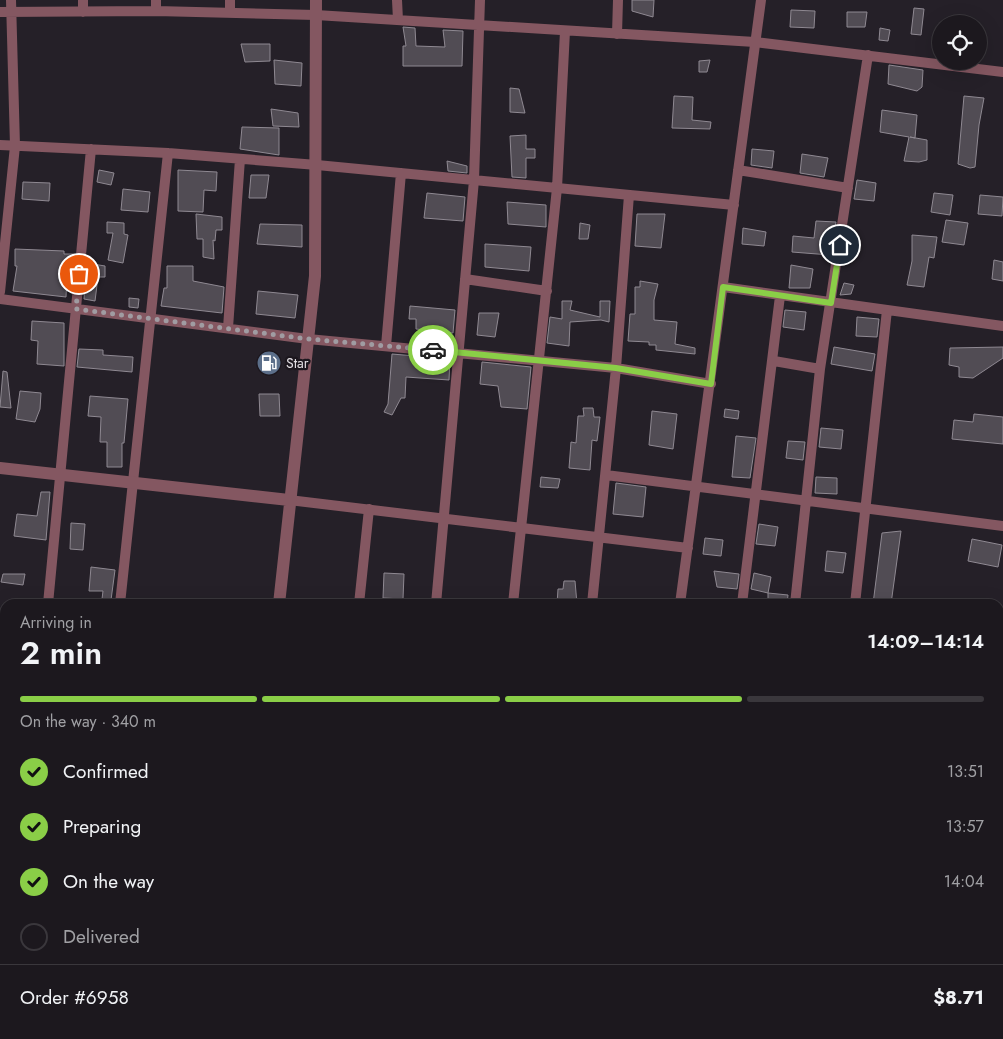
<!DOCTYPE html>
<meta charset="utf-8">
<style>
:root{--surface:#1c181e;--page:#29252b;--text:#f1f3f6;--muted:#a0a0a4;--line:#3a373c;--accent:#8ace47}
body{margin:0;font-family:Jost,sans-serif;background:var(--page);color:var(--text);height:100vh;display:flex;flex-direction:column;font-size:19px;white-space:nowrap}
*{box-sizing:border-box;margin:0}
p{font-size:16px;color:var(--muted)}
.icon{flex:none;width:28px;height:28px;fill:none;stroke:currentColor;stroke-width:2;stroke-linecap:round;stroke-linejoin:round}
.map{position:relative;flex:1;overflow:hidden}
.drawer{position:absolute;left:0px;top:599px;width:1004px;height:441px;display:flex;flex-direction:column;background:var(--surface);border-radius:15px 15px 0 0;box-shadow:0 5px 20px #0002,0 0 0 1px var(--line)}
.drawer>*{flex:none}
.controls{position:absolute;left:932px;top:15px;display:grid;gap:10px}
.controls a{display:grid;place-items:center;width:55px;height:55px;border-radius:50%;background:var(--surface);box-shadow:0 5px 20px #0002,0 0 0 1px var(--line);font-size:25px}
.pin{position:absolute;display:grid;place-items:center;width:42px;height:42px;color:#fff;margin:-21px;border:2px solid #fff;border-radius:50%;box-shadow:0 1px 5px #0007}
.courier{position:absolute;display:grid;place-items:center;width:50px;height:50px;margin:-25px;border:4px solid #8ace47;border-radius:50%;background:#fff;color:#222;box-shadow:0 1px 6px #0007}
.headline em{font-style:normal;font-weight:600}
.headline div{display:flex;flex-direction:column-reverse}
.headline{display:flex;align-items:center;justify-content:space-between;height:85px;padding:0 20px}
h1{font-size:32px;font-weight:600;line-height:38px}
.bar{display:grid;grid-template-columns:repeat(4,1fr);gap:8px 5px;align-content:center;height:60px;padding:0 20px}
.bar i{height:6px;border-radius:4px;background:var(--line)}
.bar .active{background:var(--accent)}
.bar p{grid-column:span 4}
.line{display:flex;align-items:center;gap:12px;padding:0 20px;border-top:1px solid var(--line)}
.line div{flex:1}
ol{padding:0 20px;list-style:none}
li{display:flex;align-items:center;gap:15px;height:55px}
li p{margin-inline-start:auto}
li .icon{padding:5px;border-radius:50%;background:var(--accent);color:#111;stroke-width:4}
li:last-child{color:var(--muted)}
li i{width:28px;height:28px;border:2px solid var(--line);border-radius:50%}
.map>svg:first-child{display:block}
</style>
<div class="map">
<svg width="1003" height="1039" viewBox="0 0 1003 1039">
<rect width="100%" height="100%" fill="#252028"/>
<path fill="#514c54" stroke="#8f8992" d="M632 0H654L653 17 632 11Z
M914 8 924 9 921 35 911 34Z
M791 10 815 11 814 28 790 27Z
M847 12H867L865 27H847Z
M403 27 415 28 416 46 445 47 443 30 463 31 462 66H403V46H406Z
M880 28 890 30 888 41 879 40Z
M241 44H270V61L245 62Z
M274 60 302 63 301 86 275 84Z
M710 60 707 72H699V61Z
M889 65 923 70 922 87 917 91 888 84Z
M510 88 519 89 525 113 510 112Z
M674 96 693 97 692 120 711 122 710 129 672 128Z
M964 96 984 98 979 125 975 167 970 168 958 164Z
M271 109 298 113 299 127 273 126Z
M882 110 917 115 915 138 910 137 927 140V160L919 162 904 161 909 137 880 132Z
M242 127 279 128V155L240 149Z
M526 135V149H535V158H526V178L512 177 510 136Z
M752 149 774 151 772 168 751 165Z
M802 154 828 158 824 177 800 173Z
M447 161 467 166V173L448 171Z
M99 170 114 173 111 185 97 182Z
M178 170 217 172 216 191 204 190 203 212 178 211Z
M251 175H269L266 198H249Z
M857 180 876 183 874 201 854 199Z
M23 182 50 183 49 201 22 199Z
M123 189 150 192 148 212 121 210Z
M427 193 465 197 463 221 424 218Z
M934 193 953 195 950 215 931 212Z
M980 195 1003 197 1002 216 978 214Z
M507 202 546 205V227L508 224Z
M196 214 222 217V230H216L215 241 213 240 214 259 203 257V239H197Z
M637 214H665L661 248 635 246Z
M946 220 968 223 964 245 942 242Z
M816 221 836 222 830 255 792 252 793 236 814 238Z
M107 222 124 223V234L128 235 123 263 108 260 113 233H107Z
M580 223 590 225 588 239H579Z
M260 224 302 225V247L257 244Z
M743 228 766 232 764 246 742 244Z
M912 235 937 237 934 258 929 257 924 287 907 285 912 261Z
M485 244 531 247 529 271 485 267Z
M15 249 64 251V254H73L71 290 67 276 66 297 13 291 17 266H15Z
M994 260 1003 262V281L992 279Z
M87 263 105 266V277H98L95 301 84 299Z
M791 265 813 269 810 288H789Z
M167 266H193V281L224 287 222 313 161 306 164 288H167Z
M640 281 658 284 654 300V320L677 322 675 344 695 348V354L656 350V345H649V342L628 341 630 314H635V287H640Z
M844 283 854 285 851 294 840 295Z
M258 291 298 295 295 318 256 314Z
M129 298 139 299 138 308 129 307Z
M562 301H572L570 310 600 317V301H610L609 322 601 320 570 322 569 346 547 343 550 317 562 319Z
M410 306 455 310 453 333 416 329V319H409Z
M785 310 806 312 804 330 783 327Z
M479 313H499L495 337 477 335Z
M857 317 879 319 877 337 856 336Z
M32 321 64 323V366L37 364 38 341 31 340Z
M834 347 875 354 872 371 831 364Z
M1003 347V358L973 378 959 377V367L949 365 950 348Z
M79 349 103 350V355L133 357 132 372 77 367Z
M392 354 450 359 449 380 406 377 405 398H401L392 415 384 412 388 404Z
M482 362 531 367 527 409 501 407 498 386 480 384Z
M3 371 7 372 11 408 0 407Z
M20 391 41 393 40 409 35 422 16 419Z
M259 394H279L280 416H260Z
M90 396 128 399 124 443H122V467H107V442H100L101 417 88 416Z
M583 408H593L594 417H600L597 441 592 440 590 470 569 468 571 442 576 443 578 416H584Z
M725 409 739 411 738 419 724 417Z
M652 411 677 414 673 449 649 445Z
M974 414 1003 417V444L952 439 954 420 973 422Z
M821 428 843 430 841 449 819 447Z
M736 436 756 438 750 478 732 477Z
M788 441 805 442 803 460 786 458Z
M541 477 560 479 558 488 540 487Z
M816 477 837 478V494L815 493Z
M616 483 646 487 643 517 613 514Z
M41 492H50L46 540 14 536 17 514 37 516Z
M71 523 85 524 83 550 70 549Z
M759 524 778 527 775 546 756 544Z
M901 531 891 604H873L882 533Z
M705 538 723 540 721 556 703 554Z
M972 539 1002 545 998 567 968 561Z
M827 551 846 553 843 573 825 571Z
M91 567 115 570 111 600 102 599 103 591H89Z
M714 571 739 574 737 589 717 587Z
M384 573 404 574 403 599 383 598Z
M754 573 771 577 768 593 751 589Z
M3 574H25L23 585 1 582Z
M564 581H575L577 604H557L558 589H563Z
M768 593 788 595 787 604H768Z"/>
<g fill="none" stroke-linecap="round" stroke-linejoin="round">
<path stroke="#845761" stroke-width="10" d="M83 0V12
M156 0V11
M397 0 398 20
M0 12 156 11 316 15 755 42 1003 72
M230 13V0
M617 34 618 0
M0 145 168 153 317 165 734 205
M738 170 848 188
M465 279 547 291
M723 287 1003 326
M0 292 15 146 11 0
M0 299 308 339 616 368 711 384
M228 328 240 159
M386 346 401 173
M774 361 820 369
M606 475 1003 526
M289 500 688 548
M48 604 91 149
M120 604 168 153
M359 604 369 509
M436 604 474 180 480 0
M513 604 557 188 565 31
M592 604 616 368 629 195
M680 604 761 0
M742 604 780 296
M795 604 820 369 868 55
M855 604 887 310
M0 634 5 635
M999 757H1003
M0 800 5 801
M999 814 1003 815
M999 929 1003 895
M0 961H5
M5 1039V1035
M77 1039 78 1035
M159 1039 160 1035
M393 1039 394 1035
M547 1039 548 1035
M985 1039V1035"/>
<path stroke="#845761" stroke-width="12" d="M0 468 289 500
M279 604 315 276 316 0
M999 971 1003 972
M237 1039V1035"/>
</g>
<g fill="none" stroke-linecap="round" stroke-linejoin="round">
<path stroke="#a09ca2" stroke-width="5" stroke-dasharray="0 9" d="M79 274 76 309 308 339 433 350"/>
<path stroke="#8ace47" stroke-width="6" d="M433 350 616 368 711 384 723 287 831 303 840 245"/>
</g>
<defs>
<symbol id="fuel-disc" viewBox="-11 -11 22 22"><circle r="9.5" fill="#5c6f8a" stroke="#1c171e"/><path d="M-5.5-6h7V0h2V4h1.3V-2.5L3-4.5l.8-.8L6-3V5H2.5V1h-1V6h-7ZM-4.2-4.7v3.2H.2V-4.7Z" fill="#fff"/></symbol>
</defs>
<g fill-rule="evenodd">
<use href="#fuel-disc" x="255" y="349" width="28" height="28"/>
</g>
<g text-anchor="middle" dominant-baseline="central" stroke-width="4.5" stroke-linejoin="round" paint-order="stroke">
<g font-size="14" fill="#e2dee3" stroke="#1c171e" text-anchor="start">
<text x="286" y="363">Star</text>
</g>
</g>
</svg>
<div class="controls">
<a><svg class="icon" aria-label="locate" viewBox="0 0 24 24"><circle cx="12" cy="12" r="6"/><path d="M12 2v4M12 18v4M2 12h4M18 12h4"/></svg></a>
</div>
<div class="pin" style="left:79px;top:274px;background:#ea580c"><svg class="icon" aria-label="bag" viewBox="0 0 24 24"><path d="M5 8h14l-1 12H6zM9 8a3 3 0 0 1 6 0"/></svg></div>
<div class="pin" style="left:840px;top:245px;background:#1f2937"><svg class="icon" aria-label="home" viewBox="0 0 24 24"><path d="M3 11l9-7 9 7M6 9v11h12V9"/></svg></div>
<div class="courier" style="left:433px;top:350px"><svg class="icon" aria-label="car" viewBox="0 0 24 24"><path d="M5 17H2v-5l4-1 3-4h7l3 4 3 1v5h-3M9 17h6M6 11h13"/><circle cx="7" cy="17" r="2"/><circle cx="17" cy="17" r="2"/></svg></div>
<section class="drawer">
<div class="headline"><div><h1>2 min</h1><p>Arriving in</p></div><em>14:09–14:14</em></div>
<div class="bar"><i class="active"></i><i class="active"></i><i class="active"></i><i></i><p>On the way · 340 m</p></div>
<ol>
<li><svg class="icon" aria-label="check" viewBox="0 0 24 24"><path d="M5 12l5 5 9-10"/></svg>Confirmed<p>13:51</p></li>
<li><svg class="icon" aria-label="check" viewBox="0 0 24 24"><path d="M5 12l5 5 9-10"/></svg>Preparing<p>13:57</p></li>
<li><svg class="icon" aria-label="check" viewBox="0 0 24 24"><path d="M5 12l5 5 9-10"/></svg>On the way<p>14:04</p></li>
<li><i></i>Delivered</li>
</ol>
<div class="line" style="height:65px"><div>Order #6958</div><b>$8.71</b></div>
</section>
</div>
